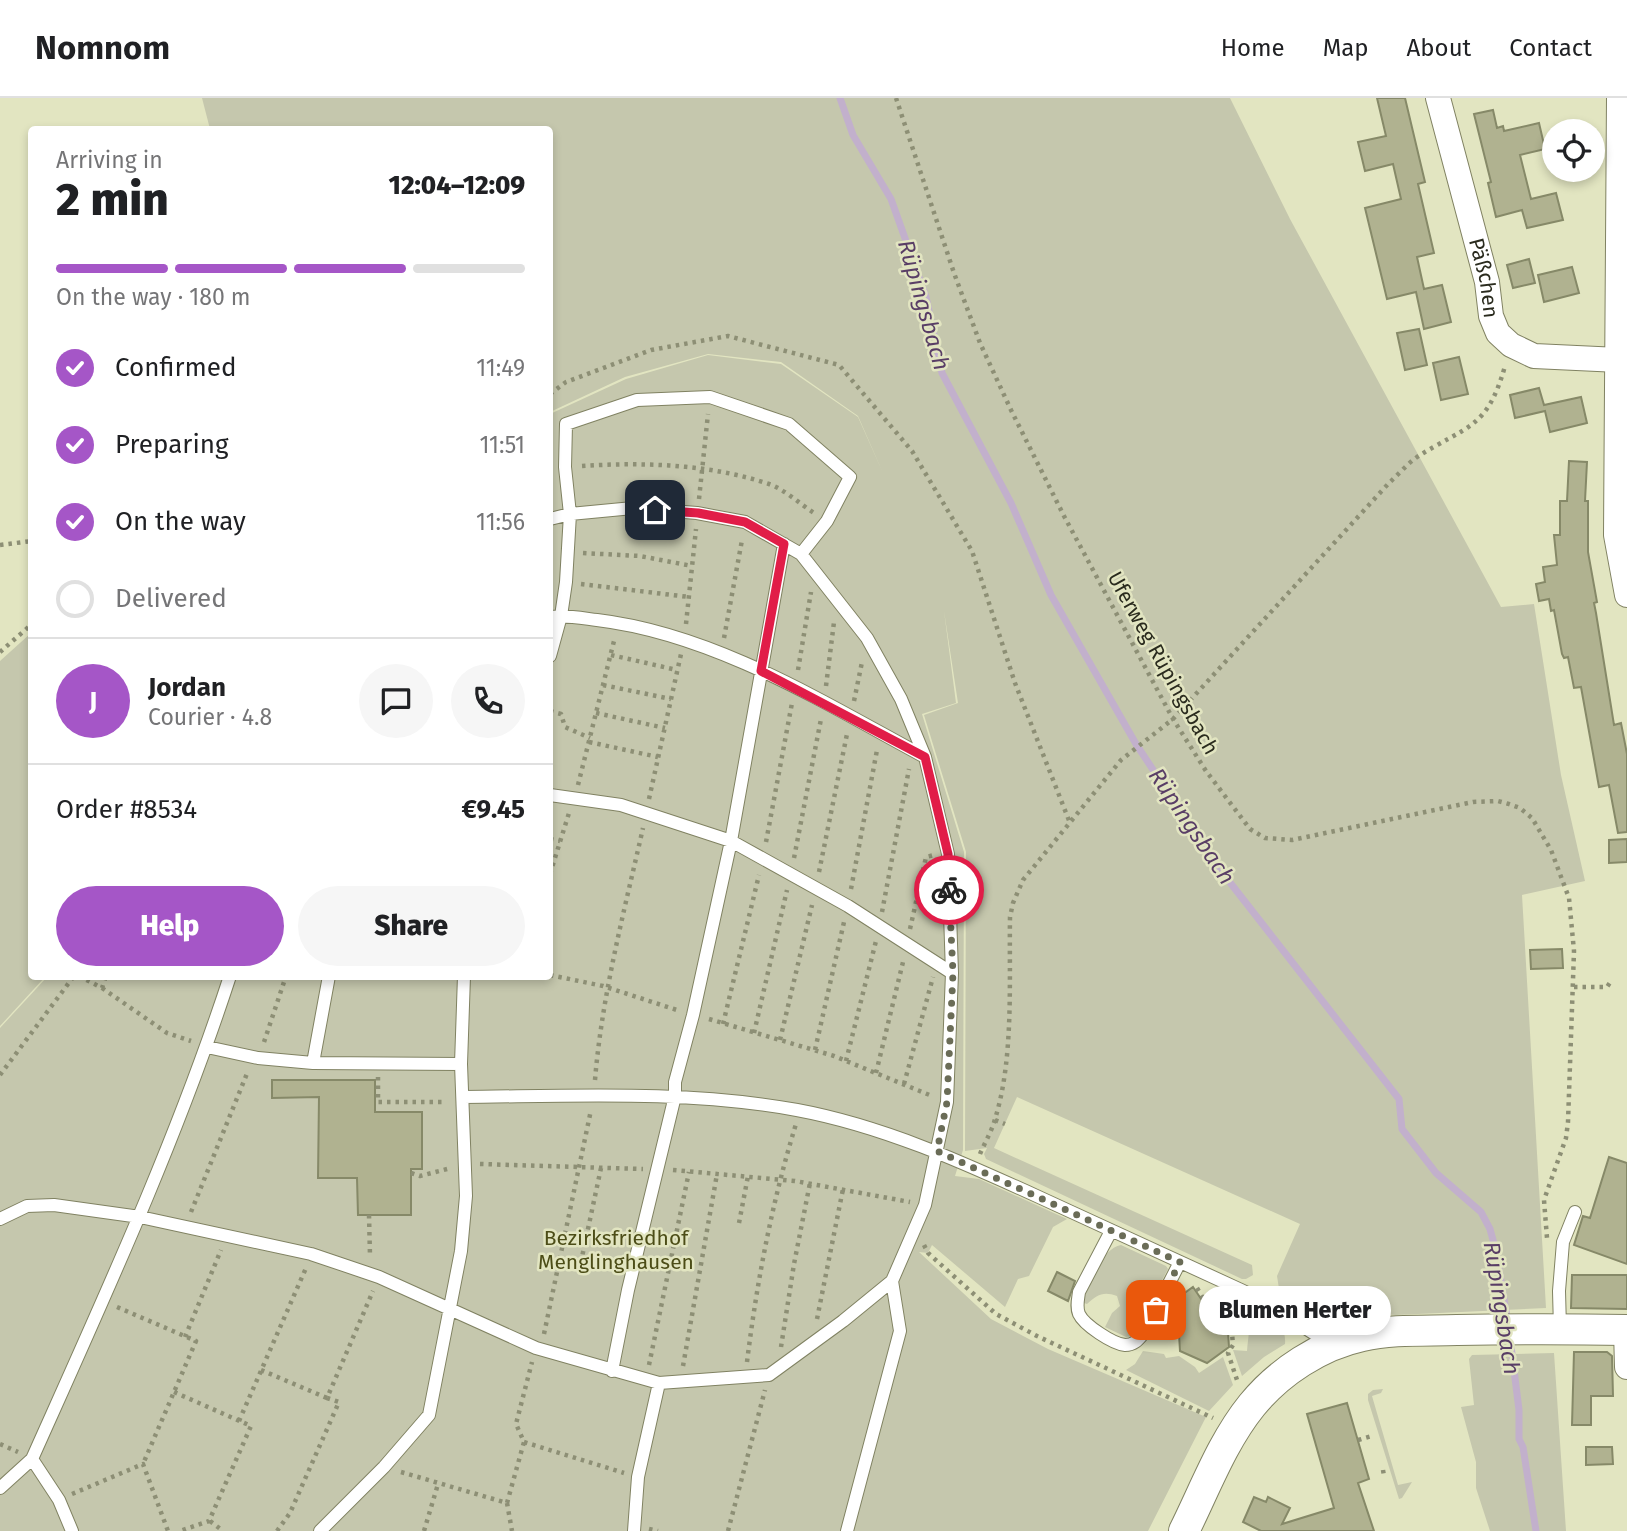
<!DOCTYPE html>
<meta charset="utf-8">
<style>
:root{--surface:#fff;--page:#f6f6f6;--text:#202124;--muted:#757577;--line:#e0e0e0;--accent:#a556c7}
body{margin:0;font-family:"Fira Sans",sans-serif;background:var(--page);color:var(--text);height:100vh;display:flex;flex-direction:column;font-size:26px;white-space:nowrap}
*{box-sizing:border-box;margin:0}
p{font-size:23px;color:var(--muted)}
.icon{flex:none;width:38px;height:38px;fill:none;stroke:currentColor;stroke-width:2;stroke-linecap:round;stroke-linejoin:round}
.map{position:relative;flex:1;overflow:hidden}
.panel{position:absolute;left:28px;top:28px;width:525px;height:854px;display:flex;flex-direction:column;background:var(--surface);border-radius:7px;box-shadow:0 4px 10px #0003}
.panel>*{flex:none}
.buttons{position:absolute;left:1542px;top:21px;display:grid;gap:14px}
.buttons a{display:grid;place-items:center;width:63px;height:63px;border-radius:50%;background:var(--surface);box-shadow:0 4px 10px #0003;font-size:35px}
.pin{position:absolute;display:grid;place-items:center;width:60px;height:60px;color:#fff;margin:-30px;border-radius:14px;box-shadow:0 4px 10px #0006}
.courier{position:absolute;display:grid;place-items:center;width:70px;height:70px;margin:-35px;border:5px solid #e11d48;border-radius:50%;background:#fff;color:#222;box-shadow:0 2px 9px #0007}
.bubble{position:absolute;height:49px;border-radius:24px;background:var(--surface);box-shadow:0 4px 10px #0003;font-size:23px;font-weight:800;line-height:49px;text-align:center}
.headline em{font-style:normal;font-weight:800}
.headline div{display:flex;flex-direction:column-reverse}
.headline{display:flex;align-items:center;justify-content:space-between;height:119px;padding:0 28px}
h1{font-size:46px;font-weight:800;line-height:52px}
.bar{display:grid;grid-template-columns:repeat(4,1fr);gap:10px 7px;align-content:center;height:84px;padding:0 28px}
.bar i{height:9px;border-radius:5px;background:var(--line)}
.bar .active{background:var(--accent)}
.bar p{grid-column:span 4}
.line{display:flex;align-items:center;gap:18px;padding:0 28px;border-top:2px solid var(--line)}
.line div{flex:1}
.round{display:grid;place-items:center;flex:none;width:74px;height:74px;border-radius:37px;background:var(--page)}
ol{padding:0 28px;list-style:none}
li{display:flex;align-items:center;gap:21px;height:77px}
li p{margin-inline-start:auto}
li .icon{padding:7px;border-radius:50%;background:var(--accent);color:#fff;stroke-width:4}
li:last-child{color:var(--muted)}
li i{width:38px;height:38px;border:4px solid var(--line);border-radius:50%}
.primary-button{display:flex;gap:14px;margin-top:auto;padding:14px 28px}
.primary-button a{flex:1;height:80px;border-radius:42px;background:var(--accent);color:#fff;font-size:28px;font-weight:800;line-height:80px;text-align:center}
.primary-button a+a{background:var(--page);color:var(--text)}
header{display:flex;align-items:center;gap:42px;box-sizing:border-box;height:98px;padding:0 35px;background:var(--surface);border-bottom:2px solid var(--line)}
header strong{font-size:33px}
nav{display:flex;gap:38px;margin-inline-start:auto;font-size:24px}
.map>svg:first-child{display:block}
</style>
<header>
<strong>Nomnom</strong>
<nav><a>Home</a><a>Map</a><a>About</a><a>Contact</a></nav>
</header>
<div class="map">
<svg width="1627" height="1433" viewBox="0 0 1627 1433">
<rect width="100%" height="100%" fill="#e2e5c1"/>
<path fill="#c5c7ad" d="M202 0H1230L1290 121 1501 509 1534 506 1561 677 1585 783 1522 797 1546 1210 1396 1217 1365 1215 1334 1222 1292 1206 1280 1197 1277 1178 1300 1126 1017 999 994 1050 1252 1167 1253 1177 1246 1181H1242L986 1061 984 1056 987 1050 965 1053 966 754 924 617 958 605 944 513 956 605 922 616 964 754 963 1052 955 1078 979 1081 1067 1121 1053 1129 1029 1178 1018 1181 1005 1209 932 1147 928 1155 919 1154 991 1221 1048 1251 1206 1319 1148 1433H0V930L47 879 550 878V316L626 281 708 257 781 266 858 319 883 375 858 318 781 264 708 256 625 279 550 314V32L210 31Z
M31 535 32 878 45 879 0 928V563Z
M1121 1147 1166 1168 1168 1171 1135 1233 1132 1238 1126 1239 1105 1229 1112 1215 1120 1208 1117 1198C1103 1193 1097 1197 1087 1206L1084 1205C1083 1188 1104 1149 1121 1147Z
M1242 1204C1262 1213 1287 1219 1285 1246L1264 1259 1242 1278 1233 1252 1247 1253C1248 1235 1254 1227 1235 1219Z
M1143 1253 1164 1256 1166 1260 1179 1258 1195 1269 1199 1275 1223 1259 1233 1287 1209 1313 1126 1272 1135 1266Z
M1554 1255 1566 1433H1490L1476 1390V1364L1461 1309 1474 1307 1469 1261 1472 1257Z
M1383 1291 1381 1295 1372 1298 1398 1387 1412 1384 1402 1400 1399 1401 1368 1302V1296L1373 1292Z"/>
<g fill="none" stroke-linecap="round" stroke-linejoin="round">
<path stroke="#c2b0cc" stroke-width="7" d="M840 0 853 37 891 101 926 199 942 275 1011 405 1051 497 1136 646 1214 764 1399 1001 1402 1031 1436 1075 1481 1114 1490 1131 1496 1153 1508 1225
M1510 1240 1519 1312V1341L1523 1349 1536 1433"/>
</g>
<path fill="#b0b290" stroke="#868968" stroke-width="2" d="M1377 0H1405L1425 84 1418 86 1434 155 1417 159 1424 191 1442 187 1451 224 1424 231 1416 194 1387 201 1365 110 1401 101 1393 66 1365 73 1358 44 1386 38Z
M1493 12 1497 30 1503 28 1504 33 1539 25 1545 51 1520 57 1531 101 1556 95 1563 122 1527 130 1522 112 1496 119 1488 85 1491 84 1474 16Z
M1529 161 1535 185 1513 190 1507 167Z
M1572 169 1579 195 1544 204 1538 177Z
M1419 231 1427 267 1405 272 1397 235Z
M1459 259 1468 296 1441 302 1433 265Z
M1539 290 1544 307 1581 299 1587 325 1550 334 1545 313 1515 320 1510 297Z
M1569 363 1587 364 1585 403H1588V454L1597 504 1594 505 1596 515 1614 627 1621 625 1627 656V734L1618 735 1609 687 1599 689 1581 589 1574 590 1568 559 1564 560 1562 556 1554 512 1551 513 1549 501 1539 503 1536 486 1545 484 1543 469 1557 467 1554 437H1560V403H1567Z
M1627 741V764L1609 765V742Z
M1562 851 1563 870 1531 871 1530 852Z
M272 982H375V1014H422V1071H411V1117H358L357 1080H318L319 999 272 1000Z
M1609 1059 1627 1065V1166L1574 1147 1583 1118 1590 1120Z
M1057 1174 1075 1183 1068 1203 1048 1193Z
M1572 1177H1627V1211L1571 1210Z
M1193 1189 1208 1211 1227 1220 1229 1249 1207 1265 1180 1253 1179 1236 1159 1238 1158 1226 1168 1207Z
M1574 1254H1607L1612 1258 1613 1298H1591V1327H1572Z
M1347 1305 1369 1381 1358 1385 1374 1433H1261L1243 1424 1254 1399 1266 1404 1268 1399 1290 1410 1282 1426 1334 1410 1307 1316Z
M1586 1349H1612L1613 1366 1586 1367Z"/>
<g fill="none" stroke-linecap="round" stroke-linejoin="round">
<defs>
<path id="service" d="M550 519C566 517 581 520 597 522 714 536 823 604 925 659
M550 558 561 518 566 484 570 416 565 369 566 326 637 302 710 299 789 326 850 379 827 423 801 456
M550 697 621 707 731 743 848 808 952 875
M207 949 258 960 313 965 461 966
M313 965 329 878
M463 999C575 998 687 992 797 1012 883 1028 962 1064 1041 1100 1107 1131 1173 1161 1239 1191L1258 1200 1332 1247
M0 1121 27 1108 54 1107 140 1119 311 1156 379 1179 536 1250 659 1285 769 1277 843 1223 892 1183 925 1107 947 1004 952 875 948 756 925 659 901 601 867 540 801 456 745 424 697 415 633 410 570 416 550 421
M1111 1133 1079 1194C1078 1202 1076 1209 1079 1216 1084 1227 1113 1246 1125 1247 1134 1247 1138 1242 1143 1236L1180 1164
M1560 1230 1559 1193 1563 1144 1575 1114
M612 1273 628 1192 675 998V984L693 917 731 743 784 446
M32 1361 59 1402 72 1433
M0 1390 32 1361C103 1202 176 1044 230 878
M320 1433 384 1369 429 1317 461 1153 466 1098 461 966 464 878
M634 1433 638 1379 659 1285
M847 1433 900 1233 892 1183"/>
<g id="minor">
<path id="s1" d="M1438 0 1487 184 1491 218 1498 235 1511 247 1534 258 1619 262"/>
<path d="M1619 0 1616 437 1627 497"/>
<path d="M1626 1232 1627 1269"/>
</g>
<path id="tertiary" d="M1184 1433C1205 1391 1222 1344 1252 1307 1279 1274 1320 1247 1362 1238 1392 1231 1427 1233 1457 1232 1514 1231 1570 1231 1627 1232"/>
</defs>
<use href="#service" stroke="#808262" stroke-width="14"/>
<use href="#minor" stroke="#808262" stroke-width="26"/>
<use href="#tertiary" stroke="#808262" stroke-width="32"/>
<path stroke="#8d8f75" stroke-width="4.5" stroke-dasharray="3.5 5" stroke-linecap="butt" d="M896 0 954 175 980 245 1011 312 1064 418 1173 621 1206 673 1250 731 1265 740 1292 742 1473 704 1498 703 1509 706 1520 710 1532 720 1551 752 1569 800 1574 853 1568 1024 1566 1040 1544 1102 1547 1140
M550 296 566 284 651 252 728 238 839 267 912 353 972 453 1015 585 1070 725
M582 368C644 364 709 366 769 386 784 391 800 406 814 415
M699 401 708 316
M0 447 32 443
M583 455 640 458 692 468
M581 486 689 499
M686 526 696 431
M724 540 742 442
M0 554 32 526
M611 557 677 572
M798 572 811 494
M603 587 671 601
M826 588 834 524
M854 603 862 564
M550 613 561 616 565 629 590 640
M596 615 665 630
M589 644 658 659
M578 687 615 539
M649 701 681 556
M550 741 560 743
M766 744 792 605
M794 760 821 621
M819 774 847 636
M550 776 569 715
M851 791 877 652
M882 814 909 671
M910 831 926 759 934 757
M550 877 603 888 680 913
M79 878 102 890 106 878
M1574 889H1607L1611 883
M102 890 167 935 191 943
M709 921 834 958 932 998
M723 926 759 777
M754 935 787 792
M780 942 812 807
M264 944 286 878
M815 952 844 824
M846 963 876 843
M876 975 903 864
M0 977 74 878
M378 979V1004H446
M595 982C602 897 624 814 643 730
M904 986 933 879
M995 1022 1005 1026
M980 1056C985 1044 992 1033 995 1021 1014 961 1009 882 1010 819L1013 805 1023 782 1121 662 1173 621 1389 385C1398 377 1407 366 1417 359 1467 327 1487 332 1505 268
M480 1066 643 1071
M673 1072 795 1083 910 1104
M411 1075 420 1078 451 1070
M191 1114 248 973
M369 1117 370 1158
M739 1125 748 1078
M924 1147 928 1155 996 1216 1037 1238 1213 1320
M579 1173 601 1070
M1197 1190 1203 1200 1230 1212 1233 1247 1228 1255 1238 1285
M117 1209 196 1243 143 1366
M817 1221 843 1091
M544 1236 591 1012
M185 1239 221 1152
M781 1249 794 1166 810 1085
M747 1264C757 1183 772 1104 796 1026
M649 1267 689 1074
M683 1268 717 1076
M261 1272 327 1300
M174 1294 251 1328 209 1423 180 1433
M239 1323 306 1170
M1358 1342 1372 1338
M524 1344 624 1375
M0 1346 18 1354
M1383 1372 1384 1378
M401 1374 507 1405 524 1344 516 1326 532 1264
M72 1396 143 1366 168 1433
M507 1405 512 1433
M210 1423 223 1433
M649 1431 658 1433
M277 1433 290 1415 339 1304 327 1300 373 1193
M424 1433 438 1386
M728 1433 765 1292"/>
<use href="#service" stroke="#fff" stroke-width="12"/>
<use href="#minor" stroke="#fff" stroke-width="24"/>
<use href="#tertiary" stroke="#fff" stroke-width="30"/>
</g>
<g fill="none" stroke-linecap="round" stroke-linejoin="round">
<path stroke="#6a6c57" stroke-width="7" stroke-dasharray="0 12.6" d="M949 792 953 875 947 1004 937 1053 1180 1164 1156 1212"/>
<path stroke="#e11d48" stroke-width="9" d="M655 412 698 415 745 424 784 446 761 573 925 659 948 756 949 792"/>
</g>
<g text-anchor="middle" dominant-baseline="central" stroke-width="5" stroke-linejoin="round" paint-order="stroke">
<g font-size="21" fill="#2a2b1e" stroke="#e2e5c1">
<text stroke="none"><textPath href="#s1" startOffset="186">Päßchen</textPath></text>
<text transform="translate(1163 565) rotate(61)">Uferweg Rüpingsbach</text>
</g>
<g font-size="21" fill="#4c4d17" stroke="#e2e5c1">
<text x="616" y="1140">Bezirksfriedhof<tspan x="616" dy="24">Menglinghausen</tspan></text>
</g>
<g font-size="23" font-style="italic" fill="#593e66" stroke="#e2e5c1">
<text transform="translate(924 207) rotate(74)">Rüpingsbach</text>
<text transform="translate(1192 728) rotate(56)">Rüpingsbach</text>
<text transform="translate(1502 1210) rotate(81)">Rüpingsbach</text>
</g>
</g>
</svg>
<div class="buttons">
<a><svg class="icon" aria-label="locate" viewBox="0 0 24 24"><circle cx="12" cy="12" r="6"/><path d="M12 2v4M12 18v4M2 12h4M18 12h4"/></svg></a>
</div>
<div class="pin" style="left:1156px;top:1212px;background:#ea580c"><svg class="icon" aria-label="bag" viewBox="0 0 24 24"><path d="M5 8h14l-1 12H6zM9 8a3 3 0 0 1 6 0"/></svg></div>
<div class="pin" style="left:655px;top:412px;background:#1f2937"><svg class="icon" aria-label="home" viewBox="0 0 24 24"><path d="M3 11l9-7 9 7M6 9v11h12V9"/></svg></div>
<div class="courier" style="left:949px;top:792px"><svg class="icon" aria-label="bike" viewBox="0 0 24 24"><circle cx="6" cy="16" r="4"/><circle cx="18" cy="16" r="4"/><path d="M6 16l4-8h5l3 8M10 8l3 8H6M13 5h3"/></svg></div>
<div class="bubble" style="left:1199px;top:1188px;width:192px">Blumen Herter</div>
<section class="panel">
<div class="headline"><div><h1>2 min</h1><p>Arriving in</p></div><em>12:04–12:09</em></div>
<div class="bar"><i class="active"></i><i class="active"></i><i class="active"></i><i></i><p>On the way · 180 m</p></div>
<ol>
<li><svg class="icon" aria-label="check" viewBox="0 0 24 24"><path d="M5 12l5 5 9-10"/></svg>Confirmed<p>11:49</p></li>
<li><svg class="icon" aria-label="check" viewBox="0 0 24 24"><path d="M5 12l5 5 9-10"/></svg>Preparing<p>11:51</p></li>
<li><svg class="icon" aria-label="check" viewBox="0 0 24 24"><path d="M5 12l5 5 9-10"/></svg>On the way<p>11:56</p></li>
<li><i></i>Delivered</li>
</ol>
<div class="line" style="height:126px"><b class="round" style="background:var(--accent);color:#fff">J</b><div><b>Jordan</b><p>Courier · 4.8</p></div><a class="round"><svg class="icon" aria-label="chat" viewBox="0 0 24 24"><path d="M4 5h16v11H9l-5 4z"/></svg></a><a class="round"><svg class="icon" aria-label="phone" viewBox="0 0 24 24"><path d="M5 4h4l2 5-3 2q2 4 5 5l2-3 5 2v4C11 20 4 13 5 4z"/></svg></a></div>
<div class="line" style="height:91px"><div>Order #8534</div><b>€9.45</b></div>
<div class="primary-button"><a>Help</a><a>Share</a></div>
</section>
</div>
